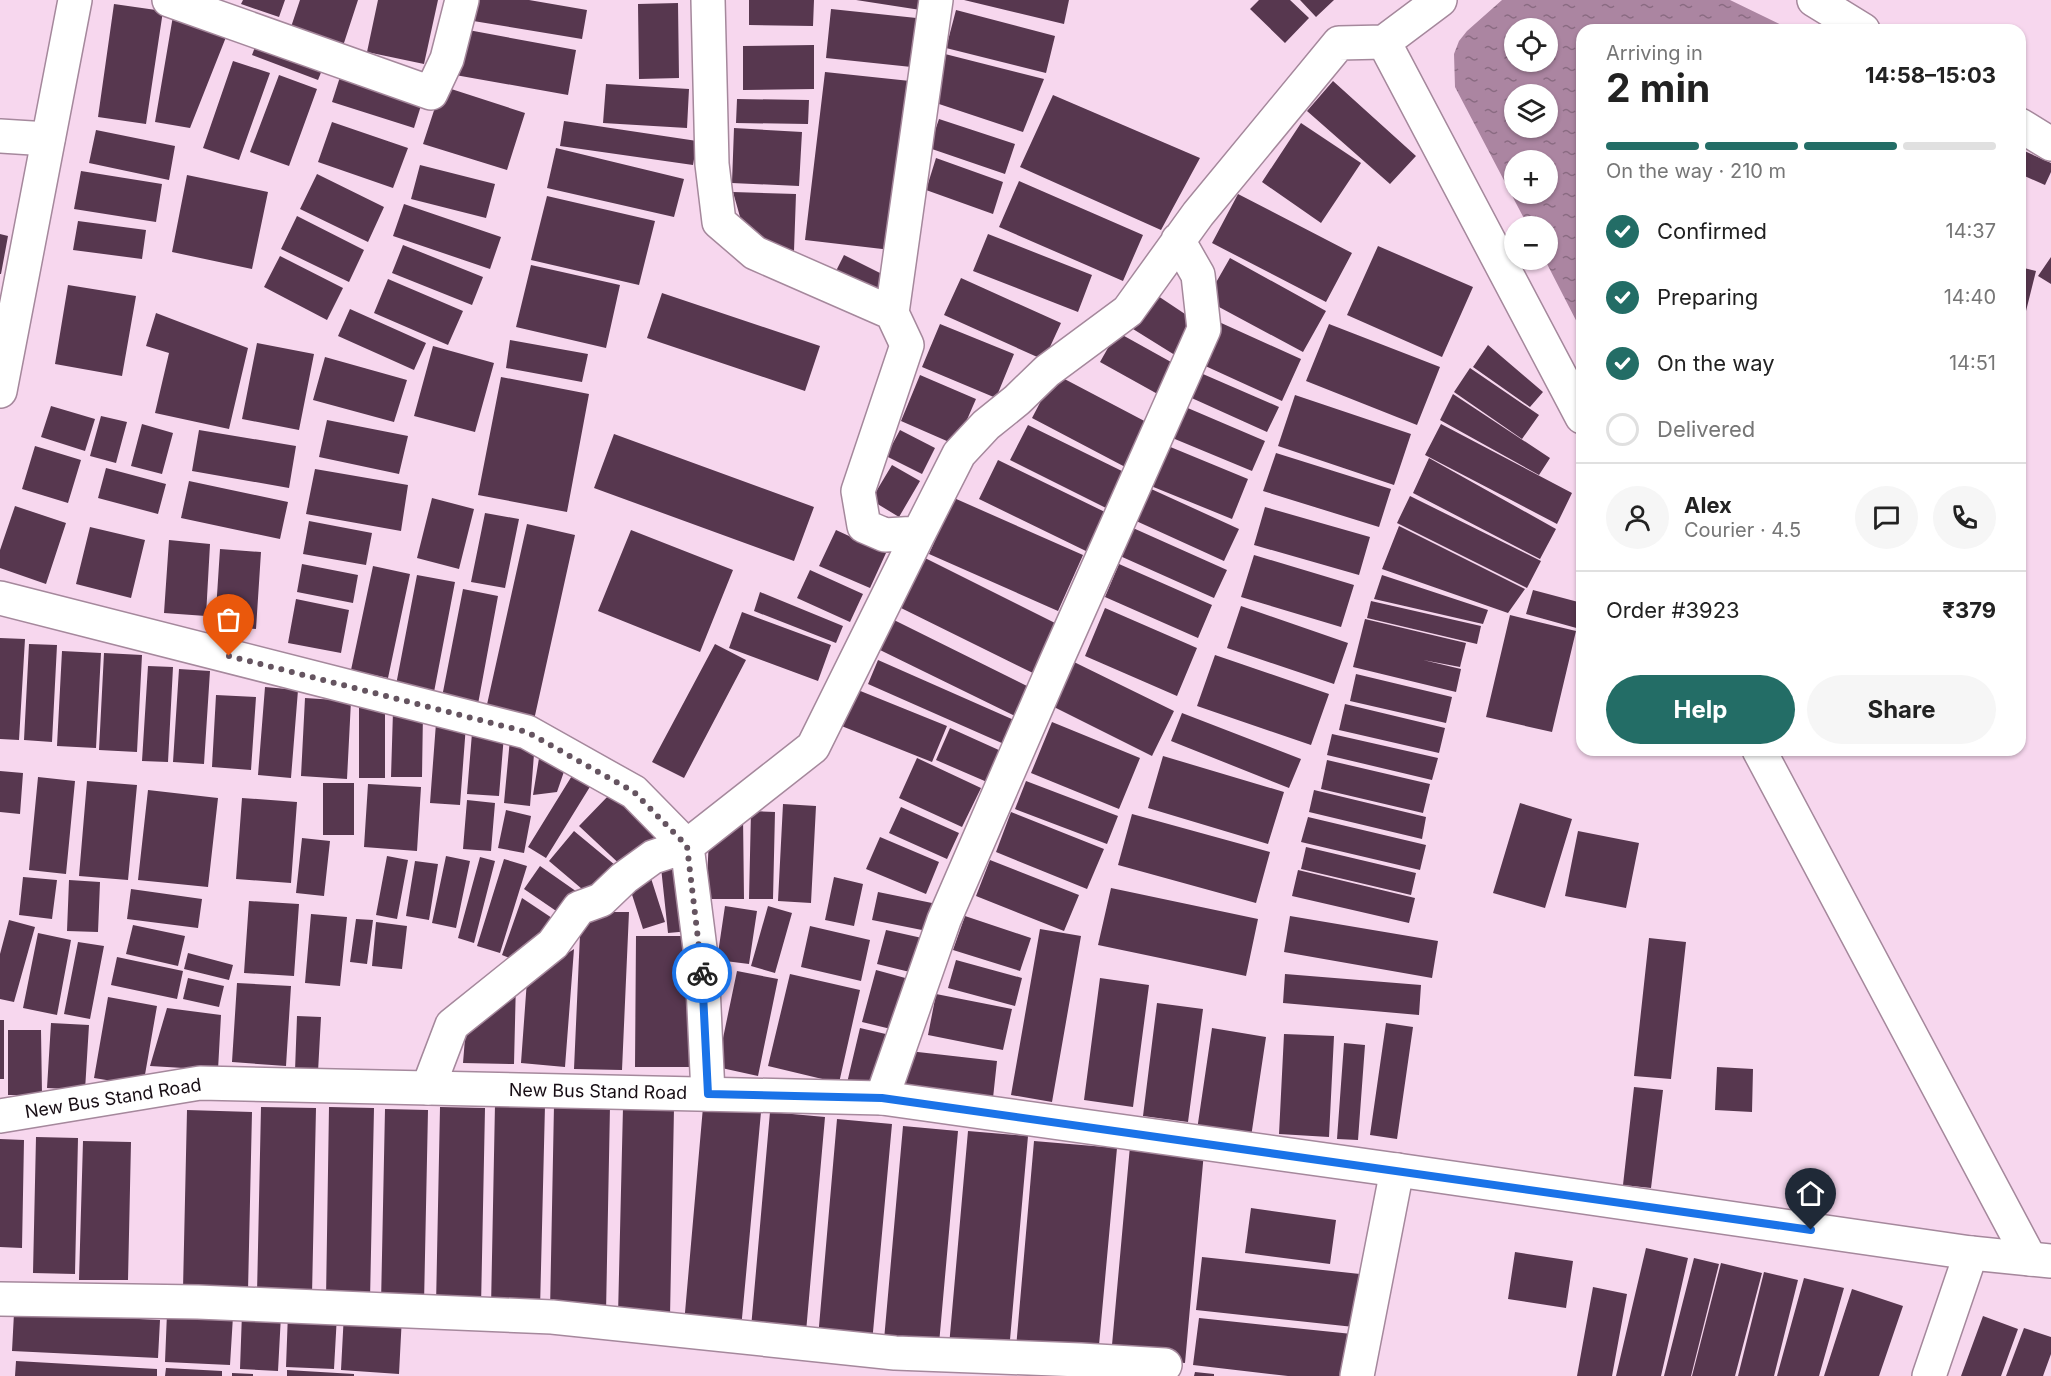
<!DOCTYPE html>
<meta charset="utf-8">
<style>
:root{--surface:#fff;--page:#f6f6f6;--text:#222;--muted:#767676;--line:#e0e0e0;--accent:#236d66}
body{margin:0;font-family:Inter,sans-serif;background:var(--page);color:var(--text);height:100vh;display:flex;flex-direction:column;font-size:22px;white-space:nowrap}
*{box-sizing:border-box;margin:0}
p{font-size:20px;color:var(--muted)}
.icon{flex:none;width:33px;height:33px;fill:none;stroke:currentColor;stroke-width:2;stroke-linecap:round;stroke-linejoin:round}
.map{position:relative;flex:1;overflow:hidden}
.side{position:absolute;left:1576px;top:24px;width:450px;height:732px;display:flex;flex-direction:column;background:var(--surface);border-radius:18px;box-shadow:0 2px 4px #0004}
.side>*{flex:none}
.fabs{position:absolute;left:1504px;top:18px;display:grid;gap:12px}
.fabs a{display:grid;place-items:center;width:54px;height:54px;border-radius:50%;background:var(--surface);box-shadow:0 2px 4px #0004;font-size:30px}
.pin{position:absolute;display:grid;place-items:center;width:51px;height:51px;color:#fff;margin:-62px -26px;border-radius:50% 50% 50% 0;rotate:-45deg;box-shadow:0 0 6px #0007}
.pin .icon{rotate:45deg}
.courier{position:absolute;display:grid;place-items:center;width:60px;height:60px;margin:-30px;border:4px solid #1a73e8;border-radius:50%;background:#fff;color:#222;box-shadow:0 2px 8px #0007}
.head em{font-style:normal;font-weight:700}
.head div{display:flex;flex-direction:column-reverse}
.head{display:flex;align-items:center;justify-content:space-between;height:102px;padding:0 30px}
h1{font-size:39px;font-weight:700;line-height:45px}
.bar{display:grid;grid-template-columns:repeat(4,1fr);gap:9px 6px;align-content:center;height:72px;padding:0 30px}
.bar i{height:8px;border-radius:4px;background:var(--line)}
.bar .current{background:var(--accent)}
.bar p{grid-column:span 4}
.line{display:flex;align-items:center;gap:15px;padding:0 30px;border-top:2px solid var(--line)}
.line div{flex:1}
.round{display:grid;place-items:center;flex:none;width:63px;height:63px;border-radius:32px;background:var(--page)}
ol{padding:0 30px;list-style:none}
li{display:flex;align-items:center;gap:18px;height:66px}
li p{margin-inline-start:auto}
li .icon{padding:6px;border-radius:50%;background:var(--accent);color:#fff;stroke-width:4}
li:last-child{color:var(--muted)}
li i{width:33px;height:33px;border:3px solid var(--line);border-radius:50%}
.button{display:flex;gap:12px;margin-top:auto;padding:12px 30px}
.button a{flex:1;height:69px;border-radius:36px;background:var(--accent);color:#fff;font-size:24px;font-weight:700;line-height:69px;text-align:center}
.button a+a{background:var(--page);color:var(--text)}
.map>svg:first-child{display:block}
</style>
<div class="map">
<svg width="2051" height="1376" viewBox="0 0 2051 1376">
<defs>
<pattern id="water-ripples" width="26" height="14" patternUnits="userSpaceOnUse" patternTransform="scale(1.5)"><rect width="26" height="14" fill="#ab85a1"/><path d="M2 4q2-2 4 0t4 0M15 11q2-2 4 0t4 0" fill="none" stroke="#8a6b82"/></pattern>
</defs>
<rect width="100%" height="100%" fill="#f7d7ee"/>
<path fill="url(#water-ripples)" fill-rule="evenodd" d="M1502 0H1730L1792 30H1582V332L1545 260H1548V226H1528L1455 87 1454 54 1459 41 1467 31ZM1515 28H1548V62H1515ZM1515 94H1548V128H1515ZM1515 160H1548V194H1515Z"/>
<path fill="#57374f" d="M243 0H285L279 17 241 4Z
M300 0H358L343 46 290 30Z
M378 0H438L424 64 367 52Z
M458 0H529L587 10 582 39 455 18Z
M749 0H814L813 26 749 25Z
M856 0H929L927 11Z
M964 0H1069L1064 24Z
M1259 0H1290L1309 18 1285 43 1250 9Z
M1300 0H1334L1316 17Z
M678 3 679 78 639 79 638 4Z
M114 4 163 11 146 124 98 117Z
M831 9 926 19 921 68 826 58Z
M174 10 230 27 190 128 155 122Z
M956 10 1055 36 1046 73 946 48Z
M452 27 576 50 568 95 444 73Z
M260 34 326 60 318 80 252 55Z
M814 45V89L743 90V46Z
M945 54 1044 79 1023 132 939 104Z
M347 55 429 80 414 128 332 102Z
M233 61 270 73 239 160 203 148Z
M825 72 910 81 891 250 805 240Z
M279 75 317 89 289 166 250 152Z
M1333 81 1416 156 1390 184 1307 111Z
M606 84 689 89 687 128 603 123Z
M442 86 525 113 507 170 423 144Z
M1053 95 1200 158 1161 230 1020 167Z
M737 99 809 100 808 124 736 123Z
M939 119 1015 144 1005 174 929 148Z
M564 121 697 141 693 165 560 146Z
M332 122 408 148 393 188 318 162Z
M1301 123 1361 163 1321 223 1262 182Z
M734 128 802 132 799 186 732 183Z
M96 130 175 146 169 180 89 163Z
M556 148 684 179 674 217 547 188Z
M2020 149 2051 163V172L2045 185 2020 174Z
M936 158 1003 182 993 214 926 190Z
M420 165 495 184 486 218 411 199Z
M81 171 162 184 156 222 74 209Z
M317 174 384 207 368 242 300 209Z
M187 175 268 192 252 269 172 252Z
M1019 181 1143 235 1123 281 999 227Z
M733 192 796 194 794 251 769 255 744 231Z
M1238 194 1352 253 1326 302 1212 243Z
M547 196 655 221 639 285 531 260Z
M404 204 501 237 490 269 393 236Z
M297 216 364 250 349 282 281 249Z
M78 221 146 230 142 259 73 250Z
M0 234 8 236 1 274H0Z
M988 234 1092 275 1078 312 973 271Z
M403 245 483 277 472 305 392 273Z
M1378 246 1473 287 1442 357 1347 315Z
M844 255 884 275 874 295 834 275Z
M280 256 343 288 327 320 264 287Z
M2051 257V284L2038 276Z
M1230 258 1326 311 1303 352 1206 300Z
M531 265 620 285 606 348 516 327Z
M2020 267 2036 271 2026 311 2020 309Z
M961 278 1061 323 1044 360 944 315Z
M388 279 463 311 448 345 374 313Z
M68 285 136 296 122 376 55 364Z
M662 293 820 346 805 391 647 338Z
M1155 294 1200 324 1178 357 1133 329Z
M350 309 426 343 414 370 338 336Z
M156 313 248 348 229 429 155 413 169 353 146 346Z
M1219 322 1301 359 1282 401 1201 364Z
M940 324 1014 354 996 398 922 367Z
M1329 324 1440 367 1417 425 1306 381Z
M1117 332 1180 367 1163 397 1100 362Z
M510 340 588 354 582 382 506 368Z
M257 343 314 354 299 430 242 419Z
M1488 345 1543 392 1530 407 1473 367Z
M433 346 494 363 475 432 414 416Z
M325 357 407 380 394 422 313 400Z
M1470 368 1539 415 1522 439 1454 392Z
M1196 371 1279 407 1267 432 1185 395Z
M1055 374 1152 425 1129 469 1032 418Z
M920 375 976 399 956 445 901 421Z
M501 377 589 394 567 512 478 495Z
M1453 394 1550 458 1539 475 1440 420Z
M1295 395 1411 434 1394 485 1278 446Z
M51 406 95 419 85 451 41 437Z
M1183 406 1265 441 1252 471 1170 437Z
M101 416 127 422 116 463 90 456Z
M327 420 408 436 399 474 319 457Z
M142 424 173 433 162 474 131 466Z
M1441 424 1572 493 1557 524 1425 455Z
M1028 425 1126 473 1108 509 1010 460Z
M199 430 296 446 289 488 192 471Z
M900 430 935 448 922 474 886 456Z
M614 434 814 507 794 561 594 488Z
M35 446 81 460 68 503 22 489Z
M1168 446 1248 479 1232 519 1151 486Z
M1276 453 1391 489 1379 527 1263 491Z
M1429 458 1556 529 1540 559 1413 493Z
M998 460 1107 513 1088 552 979 499Z
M892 465 920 481 899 517 871 500Z
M106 468 166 484 158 514 98 498Z
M315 469 408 485 401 531 306 514Z
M189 481 288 502 280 539 181 518Z
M1149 488 1239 529 1224 561 1134 520Z
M1410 496 1541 561 1527 588 1397 523Z
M432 498 474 509 459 569 417 558Z
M954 498 1083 555 1058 611 929 554Z
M15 506 66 523 46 584 0 568V550Z
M1265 507 1370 537 1359 575 1254 545Z
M485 513 519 519 505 588 471 582Z
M309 521 372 533 366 565 303 554Z
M527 524 575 535 534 720 486 709Z
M1399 526 1525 589 1508 613 1382 569Z
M90 527 145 540 131 598 76 584Z
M1133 528 1227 570 1214 598 1120 556Z
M631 530 733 570 700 652 598 611Z
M836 530 886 553 870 588 819 566Z
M169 540 210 544 206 616 164 613Z
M220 549 261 552 256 629 215 626Z
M1254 555 1354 585 1341 627 1241 597Z
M921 556 1061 626 1037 675 897 606Z
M302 564 358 575 353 603 297 592Z
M1119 564 1212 605 1198 638 1105 597Z
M373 566 410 574 388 678 351 670Z
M810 570 863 594 850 622 797 598Z
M417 575 455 582 434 692 396 685Z
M1382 575 1488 610 1483 624 1374 599Z
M463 589 498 596 478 704 442 697Z
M1533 590 1582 603V618L1580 629 1526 614Z
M760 592 843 626 836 643 754 611Z
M296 599 349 610 341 653 288 643Z
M1371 601 1481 626 1477 644 1367 618Z
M1241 606 1348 643 1334 684 1227 648Z
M1105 608 1197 648 1177 696 1085 656Z
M742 612 831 645 818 681 729 648Z
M1510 615 1576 631 1552 732 1486 717Z
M1365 619 1466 643 1460 667 1423 660 1461 669 1456 692 1353 667Z
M894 620 1029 687 1015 716 880 650Z
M0 638 25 639 19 740 0 739Z
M29 644 57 645 52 742 24 740Z
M715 644 746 660 684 778 652 762Z
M62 651 101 653 96 748 57 746Z
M104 653 142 655 137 752 99 750Z
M1215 655 1329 694 1311 745 1197 706Z
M878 660 1014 720 1004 744 868 684Z
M1074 662 1174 711 1152 756 1052 706Z
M148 666 173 667 168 762 142 761Z
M179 669 210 671 204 764 173 762Z
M1356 674 1452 697 1446 723 1350 701Z
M265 687 298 690 291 778 258 775Z
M853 688 947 726 932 762 839 725Z
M216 695 256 697 251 770 212 767Z
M305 698 351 701 347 779 301 776Z
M1345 704 1445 728 1439 753 1339 730Z
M359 707H385V778H359Z
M393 711H423L422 777H391Z
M1182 713 1301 759 1289 788 1171 741Z
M1052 722 1140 758 1119 809 1031 773Z
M436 723 466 725 460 805 430 803Z
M950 728 1001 751 987 782 936 760Z
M472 733 504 735 499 796 467 794Z
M1332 734 1438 758 1432 780 1327 755Z
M510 739 535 741 530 806 504 803Z
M541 746 569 757 557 792 533 795Z
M1163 756 1284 792 1268 844 1148 808Z
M917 758 981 788 962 827 899 798Z
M1327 760 1430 784 1423 813 1321 789Z
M578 766 596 777 546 858 528 847Z
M0 771 23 773 20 814 0 812Z
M38 777 75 781 66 874 29 870Z
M87 781 137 785 128 880 79 876Z
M1026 781 1118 816 1107 844 1015 809Z
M323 783H354V835H323Z
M368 784 421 787 417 851 364 847Z
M148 790 218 798 208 887 138 880Z
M1314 790 1426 817 1422 839 1309 812Z
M611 793 658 837 626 870 579 826Z
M242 798 297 802 291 883 236 879Z
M467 800 495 803 491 851 463 849Z
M1520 803 1572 819 1545 908 1493 893Z
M783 804 816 806 811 903 778 901Z
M901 807 959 833 947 859 889 833Z
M506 810 531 816 524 853 498 848Z
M751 811 775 812 773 899H749Z
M1011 812 1104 849 1087 889 996 852Z
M1132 814 1270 852 1256 903 1118 865Z
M743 816 744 899H706L709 839Z
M1308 817 1426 845 1420 870 1301 842Z
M574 831 621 870 595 900 549 861Z
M1578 831 1639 843 1626 908 1565 896Z
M880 837 939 862 926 894 866 869Z
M302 838 330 841 324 896 296 893Z
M1306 847 1416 873 1411 895 1301 869Z
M681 855 690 931 668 933 660 858Z
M387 856 408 860 397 919 376 915Z
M446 856 470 861 456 928 432 923Z
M480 857 495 861 474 943 458 938Z
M504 859 527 866 500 953 477 946Z
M990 860 1079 895 1064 931 976 896Z
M415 861 438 864 429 920 406 916Z
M540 866 580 894 565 917 524 889Z
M1298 870 1415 898 1409 923 1292 896Z
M649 872 665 922 643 929 627 879Z
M23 877 57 880 52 919 19 915Z
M834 877 863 884 854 926 825 920Z
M69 880 100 882 98 932 67 931Z
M1111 888 1258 919 1246 976 1098 945Z
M131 889 202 899 198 928 127 919Z
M878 892 937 904 932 932 872 920Z
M522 898 561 924 522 963 502 955Z
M249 901 299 904 294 976 244 973Z
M725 906 757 911 749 964 717 960Z
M768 906 792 913 775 973 751 966Z
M581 912H629L622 1070 574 1069Z
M311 914 347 917 340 986 305 983Z
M965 916 1031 938 1020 971 953 950Z
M1290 916 1438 941 1432 978 1284 952Z
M356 919 373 920 367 964 350 962Z
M9 920 35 927 14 1002 0 999V954Z
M376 922 407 926 402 969 372 966Z
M133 925 185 936 178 966 126 954Z
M810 926 870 940 861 981 801 967Z
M1040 929 1081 936 1052 1102 1011 1095Z
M886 930 922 938 914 973 877 964Z
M38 933 71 940 57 1015 23 1008Z
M636 936H693V1067H635Z
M1649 938 1686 942 1671 1079 1634 1076Z
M78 942 104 946 90 1019 64 1014Z
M574 949 565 1067 521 1063 527 980Z
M188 953 233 965 229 980 184 969Z
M117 957 183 971 177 999 111 985Z
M956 960 1022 978 1015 1006 948 988Z
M876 970 909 979 895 1030 862 1022Z
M737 971 778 979 758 1076 717 1067Z
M790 974 860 990 839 1083 768 1066Z
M1285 974 1421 985 1419 1015 1283 1003Z
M188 978 224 986 219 1007 183 999Z
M1100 978 1149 985 1133 1107 1084 1100Z
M516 981 514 1064 463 1063 466 1026Z
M237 983 291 986 286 1066 232 1062Z
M936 994 1012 1009 1003 1050 928 1035Z
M108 997 157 1006 143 1086 94 1078Z
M1157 1003 1203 1009 1188 1122 1143 1116Z
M167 1008 221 1015 218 1070 150 1066Z
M297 1016 321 1017 318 1072 295 1071Z
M0 1020H4V1079H0Z
M51 1023 89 1025 85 1090 47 1088Z
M1386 1023 1413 1027 1397 1139 1370 1135Z
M860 1028 890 1035 877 1090 847 1083Z
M1212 1028 1266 1037 1251 1137 1197 1130Z
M8 1030H41L42 1095H8Z
M1284 1034 1334 1036 1329 1137 1279 1134Z
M1344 1043 1365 1045 1358 1140 1337 1139Z
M909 1051 997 1061 993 1098 904 1088Z
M1717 1067 1753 1069 1752 1112 1715 1110Z
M1634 1087 1663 1090 1651 1188 1623 1185Z
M495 1104 545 1105 540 1309 491 1308Z
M554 1105 610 1106 606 1313 550 1311Z
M261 1107 316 1108 312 1295 257 1294Z
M329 1107 374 1108 370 1300 326 1299Z
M440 1107 485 1108 481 1307 436 1306Z
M623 1107 674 1108 670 1317 618 1316Z
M703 1107 761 1112 741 1329 684 1324Z
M385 1109 428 1110 424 1304H381Z
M187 1110 252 1112 248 1291 183 1289Z
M770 1112 825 1117 806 1332 751 1328Z
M837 1119 892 1124 872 1343 818 1338Z
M903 1126 958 1131 939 1344 884 1340Z
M968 1131 1028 1136 1009 1351 949 1346Z
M36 1137 78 1138 75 1274 33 1273Z
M0 1139 24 1140 22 1248 0 1247Z
M83 1141 131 1142 128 1280H79Z
M1034 1141 1117 1148 1098 1356 1016 1348Z
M1130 1146 1204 1152 1185 1363 1111 1356Z
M1251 1208 1336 1220 1330 1264 1245 1253Z
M1646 1248 1688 1258 1661 1376H1616Z
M1515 1252 1573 1261 1566 1308 1508 1299Z
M1202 1257 1360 1274 1354 1327 1196 1310Z
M1694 1258 1719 1264 1691 1376H1664Z
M1721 1263 1762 1273 1735 1376H1692Z
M1764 1272 1798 1280 1774 1376H1738Z
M1804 1278 1844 1288 1819 1376H1777Z
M1593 1287 1627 1294 1612 1376H1577Z
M1852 1289 1903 1306 1879 1376H1824Z
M14 1313 160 1320 158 1358 12 1351Z
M167 1313 233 1316 230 1365 165 1362Z
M242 1313 281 1315 278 1371 240 1369Z
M288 1313 337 1315 334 1369 286 1367Z
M344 1313 402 1316 399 1374 341 1370Z
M1983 1316 2018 1329 2001 1376H1961Z
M1199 1318 1352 1334 1347 1376H1288L1193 1365Z
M2024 1328 2051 1337V1354L2043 1376H2006Z
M16 1361 157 1369V1376H15Z
M166 1368 222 1371V1376H165Z
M287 1370 354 1374V1376H287Z
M1195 1372 1214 1374V1376H1194Z
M232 1373 253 1374V1376H232Z"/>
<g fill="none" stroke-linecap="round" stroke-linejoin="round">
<defs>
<path id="street" d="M169 0 431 93 447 59 462 0
M708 0 712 164 719 222 755 253 892 313 907 345 858 491 864 526 885 535 919 533 959 454 986 425 1017 400 1047 371 1128 311 1198 214 1339 43 1384 42 1440 0
M1814 0 1863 30
M1384 42 1582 417
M2020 125 2051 144
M0 136 48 139
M892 313 936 0
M0 598 527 732 634 792 687 846 702 964 708 1094
M1759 750 2030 1259
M428 1088 452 1025 553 944 579 908 601 900 624 878 653 857 687 846 813 747 919 533
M882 1098 944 920 1056 662 1204 329 1198 275 1178 240
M0 1299 198 1302 552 1317 895 1353 1081 1360 1165 1365
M1357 1376 1397 1170
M1929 1376 1971 1253"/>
<path id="secondary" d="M0 391 75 0"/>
<path id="highway" d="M0 1116 200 1083 882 1098 1397 1170 1971 1253 2051 1261"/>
</defs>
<use href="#street" stroke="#a5889c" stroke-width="36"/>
<use href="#secondary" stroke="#a5889c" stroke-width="36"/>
<use href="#highway" stroke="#a5889c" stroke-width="36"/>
<use href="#street" stroke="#fff" stroke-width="33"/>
<use href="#secondary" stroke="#fff" stroke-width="33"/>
<use href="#highway" stroke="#fff" stroke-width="33"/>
</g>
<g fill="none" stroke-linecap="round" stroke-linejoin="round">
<path stroke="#655460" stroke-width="6" stroke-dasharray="0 10.8" d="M229 656 527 732 634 792 687 846 702 973"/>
<path stroke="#1a73e8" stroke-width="8" d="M702 973 708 1094 882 1098 1811 1230"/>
</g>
<g text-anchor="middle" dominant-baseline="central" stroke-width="6" stroke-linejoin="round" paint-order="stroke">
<g font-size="18" fill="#170d14" stroke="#fff">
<text transform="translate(598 1091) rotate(1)">New Bus Stand Road</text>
<text transform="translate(113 1098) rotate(-9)">New Bus Stand Road</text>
</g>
</g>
</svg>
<div class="fabs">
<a><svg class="icon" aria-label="locate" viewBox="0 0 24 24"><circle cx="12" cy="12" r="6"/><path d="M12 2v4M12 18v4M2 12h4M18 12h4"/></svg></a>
<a><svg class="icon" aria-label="layers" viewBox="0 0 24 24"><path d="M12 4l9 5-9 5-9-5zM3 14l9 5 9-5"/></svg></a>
<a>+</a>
<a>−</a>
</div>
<div class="pin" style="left:229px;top:656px;background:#ea580c"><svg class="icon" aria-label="bag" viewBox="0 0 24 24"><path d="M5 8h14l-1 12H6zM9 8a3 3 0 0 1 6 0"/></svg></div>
<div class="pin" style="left:1811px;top:1230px;background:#1f2937"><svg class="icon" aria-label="home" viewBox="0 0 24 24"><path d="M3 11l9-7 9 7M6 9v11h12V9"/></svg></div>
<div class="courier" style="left:702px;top:973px"><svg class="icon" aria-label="bike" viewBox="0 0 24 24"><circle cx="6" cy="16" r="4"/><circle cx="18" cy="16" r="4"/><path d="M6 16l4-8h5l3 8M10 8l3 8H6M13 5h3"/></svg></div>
<section class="side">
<div class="head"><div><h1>2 min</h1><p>Arriving in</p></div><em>14:58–15:03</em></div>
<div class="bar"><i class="current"></i><i class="current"></i><i class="current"></i><i></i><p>On the way · 210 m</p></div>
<ol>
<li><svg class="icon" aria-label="check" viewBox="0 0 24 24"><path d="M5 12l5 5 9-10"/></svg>Confirmed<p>14:37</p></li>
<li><svg class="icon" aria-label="check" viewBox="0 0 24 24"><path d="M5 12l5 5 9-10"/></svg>Preparing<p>14:40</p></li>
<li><svg class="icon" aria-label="check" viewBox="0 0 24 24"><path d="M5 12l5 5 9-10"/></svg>On the way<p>14:51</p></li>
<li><i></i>Delivered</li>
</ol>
<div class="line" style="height:108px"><a class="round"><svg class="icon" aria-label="person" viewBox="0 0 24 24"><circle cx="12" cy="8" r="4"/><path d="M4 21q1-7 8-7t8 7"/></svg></a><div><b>Alex</b><p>Courier · 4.5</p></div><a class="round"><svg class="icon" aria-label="chat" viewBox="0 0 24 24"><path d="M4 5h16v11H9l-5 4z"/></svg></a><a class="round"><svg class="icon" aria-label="phone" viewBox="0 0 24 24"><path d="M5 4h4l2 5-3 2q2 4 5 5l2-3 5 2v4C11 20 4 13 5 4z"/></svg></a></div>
<div class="line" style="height:78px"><div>Order #3923</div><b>₹379</b></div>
<div class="button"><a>Help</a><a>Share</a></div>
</section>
</div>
